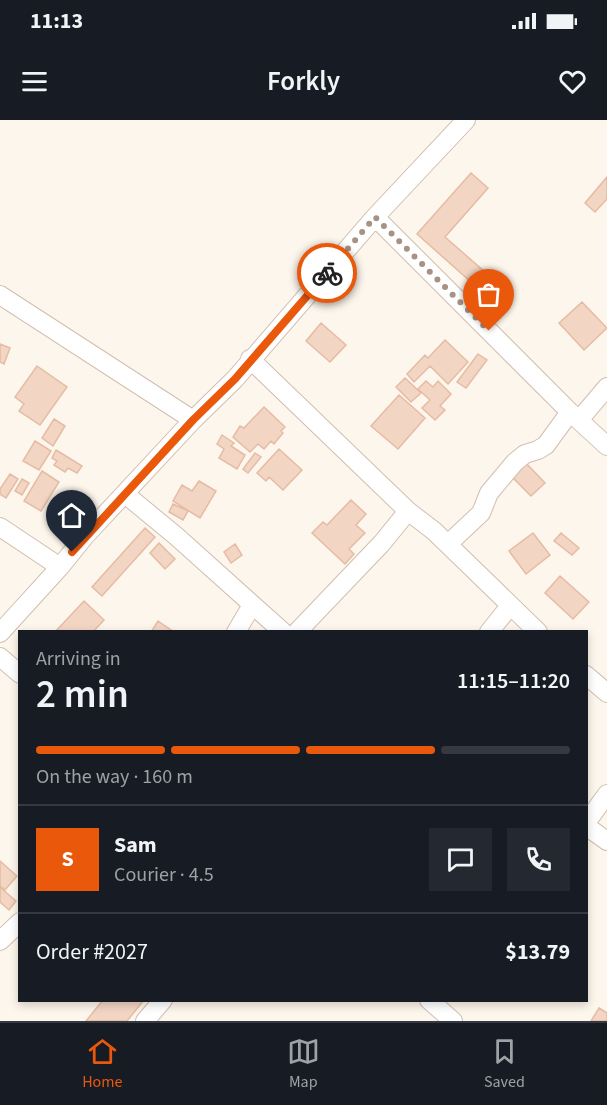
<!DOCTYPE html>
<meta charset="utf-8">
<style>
:root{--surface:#171b24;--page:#242831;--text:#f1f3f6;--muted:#9ea1a6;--line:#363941;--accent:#ea580c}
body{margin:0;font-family:"Source Sans 3",sans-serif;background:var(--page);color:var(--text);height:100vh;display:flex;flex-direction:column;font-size:22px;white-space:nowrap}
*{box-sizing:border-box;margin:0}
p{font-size:20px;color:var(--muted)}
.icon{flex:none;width:33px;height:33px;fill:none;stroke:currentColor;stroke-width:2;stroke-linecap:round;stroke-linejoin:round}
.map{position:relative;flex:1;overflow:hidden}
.sheet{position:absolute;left:18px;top:510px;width:570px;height:372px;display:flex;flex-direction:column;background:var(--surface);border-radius:0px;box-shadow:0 3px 9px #0003}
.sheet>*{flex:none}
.pin{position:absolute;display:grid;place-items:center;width:51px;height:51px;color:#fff;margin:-62px -26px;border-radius:50% 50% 50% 0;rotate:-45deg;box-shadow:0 0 6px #0007}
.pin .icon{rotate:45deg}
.courier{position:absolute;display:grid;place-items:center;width:60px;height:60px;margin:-30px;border:4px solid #ea580c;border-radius:50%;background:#fff;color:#222;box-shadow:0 2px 8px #0007}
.headline em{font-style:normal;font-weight:600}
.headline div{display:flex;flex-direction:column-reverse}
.headline{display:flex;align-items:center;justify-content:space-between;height:102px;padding:0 18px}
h1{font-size:39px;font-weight:600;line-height:45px}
.bar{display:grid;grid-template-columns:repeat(4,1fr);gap:9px 6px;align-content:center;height:72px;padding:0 18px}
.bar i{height:8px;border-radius:4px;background:var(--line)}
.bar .current{background:var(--accent)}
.bar p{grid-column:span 4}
.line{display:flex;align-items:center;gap:15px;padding:0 18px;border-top:2px solid var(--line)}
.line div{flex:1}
.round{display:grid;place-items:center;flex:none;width:63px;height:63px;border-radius:0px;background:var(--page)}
.status{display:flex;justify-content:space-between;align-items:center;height:42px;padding:0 30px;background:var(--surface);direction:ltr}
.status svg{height:16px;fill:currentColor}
header{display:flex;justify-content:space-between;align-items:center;height:78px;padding:0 18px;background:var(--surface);font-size:27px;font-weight:600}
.dock{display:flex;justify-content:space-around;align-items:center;height:84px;border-top:2px solid var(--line);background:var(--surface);font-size:16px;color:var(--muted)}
.dock a{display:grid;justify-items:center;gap:3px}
.dock .current{color:var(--accent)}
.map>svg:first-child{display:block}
</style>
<div class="status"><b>11:13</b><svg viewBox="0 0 49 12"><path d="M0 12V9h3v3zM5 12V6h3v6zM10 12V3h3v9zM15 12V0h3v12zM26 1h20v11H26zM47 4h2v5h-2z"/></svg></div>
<header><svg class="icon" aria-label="menu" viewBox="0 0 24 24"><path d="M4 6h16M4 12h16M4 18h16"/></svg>Forkly<svg class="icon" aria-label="heart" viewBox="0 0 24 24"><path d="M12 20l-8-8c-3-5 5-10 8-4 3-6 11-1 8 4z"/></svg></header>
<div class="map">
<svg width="607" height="901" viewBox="0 0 607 901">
<rect width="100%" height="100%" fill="#fdf6ec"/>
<path fill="#f3d5c3" stroke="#e6bba3" stroke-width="1.5" d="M471 53 488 68 445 117 501 166 490 179 417 114Z
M607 57V79L595 92 585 83Z
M582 182 607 208 584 230 559 203Z
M321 203 346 225 330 242 306 221Z
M445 220 468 242 448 264 430 246 414 262 407 254 425 235 428 238Z
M0 224 10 228 4 244 0 242Z
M478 234 487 240 466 268 457 262Z
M37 246 67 267 40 305 19 291 24 284 15 277Z
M405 258 421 273 411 282 396 267Z
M426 261 433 267 438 261 451 274 440 286 445 290 435 300 422 288 430 280 418 269Z
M399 275 425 298 398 329 371 306Z
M264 287 285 307 281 311 283 313 274 324 271 321 264 329 258 324 250 332 233 317 240 306 244 308Z
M54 299 65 306 53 326 42 318Z
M222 315 234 323 231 326 245 335 237 349 219 338 224 329 217 324Z
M35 321 51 331 39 350 23 341Z
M279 329 302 350 283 370 269 357 266 361 257 353Z
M56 330 82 346 77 353 68 348 65 352 54 345 57 341 52 338Z
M255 333 261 337 248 353 243 349Z
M526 343 545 363 531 376 512 357Z
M42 351 59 362 41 391 24 381Z
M10 354 18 359 6 378 0 374V369Z
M22 359 29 363 22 375 15 371Z
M199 361 216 371 200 398 173 381 182 365 192 371Z
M351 380 366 394 356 405 365 413 349 429 354 434 345 444 312 413 323 402 327 405Z
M173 384 188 391 183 400 169 392Z
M145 408 155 417 102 476 92 467Z
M533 413 550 435 526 454 509 431Z
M561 413 579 428 572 435 554 421Z
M159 423 175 439 165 449 150 433Z
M235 424 242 435 231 443 224 432Z
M560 456 589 482 573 499 545 473Z
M84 481 104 500 93 512H55Z
M158 501 174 512H151Z
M0 741 17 756 5 770 0 766Z
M0 767 16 781 9 790 0 782Z
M103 880H144L127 901H86Z
M599 888 607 893V901H591Z"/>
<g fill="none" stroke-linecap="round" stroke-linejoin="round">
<defs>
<path id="minor" d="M375 97 570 292 607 326
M0 175 193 300
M250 239 408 391 434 411 538 512
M579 300 607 267
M125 374 176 416 283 512
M0 407 60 447
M448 424 481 393 489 373 515 342 525 334 538 330 546 325 570 292
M236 512 252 485
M297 512 382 423 408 391
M489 512 510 486
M0 513 60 447 85 416 193 300 235 259 375 97 466 0
M0 537 20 554
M586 555 607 573
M586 703 607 674
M586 706 607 721
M0 821 20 802
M429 880 453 901
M145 901 163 880"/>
</defs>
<use href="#minor" stroke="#d1beb0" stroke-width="20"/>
<use href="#minor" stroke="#fff" stroke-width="18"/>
</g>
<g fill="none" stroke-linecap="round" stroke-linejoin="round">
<path stroke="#a89285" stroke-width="6" stroke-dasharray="0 10.8" d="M327 153 375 97 489 211"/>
<path stroke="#ea580c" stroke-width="8" d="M72 432 193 300 235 259 327 153"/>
</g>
</svg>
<div class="pin" style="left:489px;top:211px;background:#ea580c"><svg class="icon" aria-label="bag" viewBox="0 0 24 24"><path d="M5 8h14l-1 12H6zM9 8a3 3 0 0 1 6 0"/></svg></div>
<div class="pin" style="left:72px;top:432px;background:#1f2937"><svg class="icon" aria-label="home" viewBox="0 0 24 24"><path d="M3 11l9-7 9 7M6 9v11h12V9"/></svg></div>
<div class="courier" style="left:327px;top:153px"><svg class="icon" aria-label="bike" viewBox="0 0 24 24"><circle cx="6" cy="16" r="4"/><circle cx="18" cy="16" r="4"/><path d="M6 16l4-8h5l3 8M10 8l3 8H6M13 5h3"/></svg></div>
<section class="sheet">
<div class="headline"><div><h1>2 min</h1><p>Arriving in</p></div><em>11:15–11:20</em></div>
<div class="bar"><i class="current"></i><i class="current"></i><i class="current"></i><i></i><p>On the way · 160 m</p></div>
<div class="line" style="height:108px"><b class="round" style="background:var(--accent);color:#fff">S</b><div><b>Sam</b><p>Courier · 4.5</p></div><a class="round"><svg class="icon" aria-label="chat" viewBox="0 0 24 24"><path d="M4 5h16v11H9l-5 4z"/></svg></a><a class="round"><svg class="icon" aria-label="phone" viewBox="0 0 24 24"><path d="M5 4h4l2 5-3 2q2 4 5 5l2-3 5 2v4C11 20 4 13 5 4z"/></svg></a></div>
<div class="line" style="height:78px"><div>Order #2027</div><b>$13.79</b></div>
</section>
</div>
<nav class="dock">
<a class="current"><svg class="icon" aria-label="home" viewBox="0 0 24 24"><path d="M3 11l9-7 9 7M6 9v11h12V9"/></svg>Home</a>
<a><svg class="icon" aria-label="map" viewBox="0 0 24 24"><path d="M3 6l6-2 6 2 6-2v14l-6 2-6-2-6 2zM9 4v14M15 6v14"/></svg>Map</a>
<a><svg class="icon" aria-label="saved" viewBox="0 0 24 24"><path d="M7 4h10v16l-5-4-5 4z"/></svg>Saved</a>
</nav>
